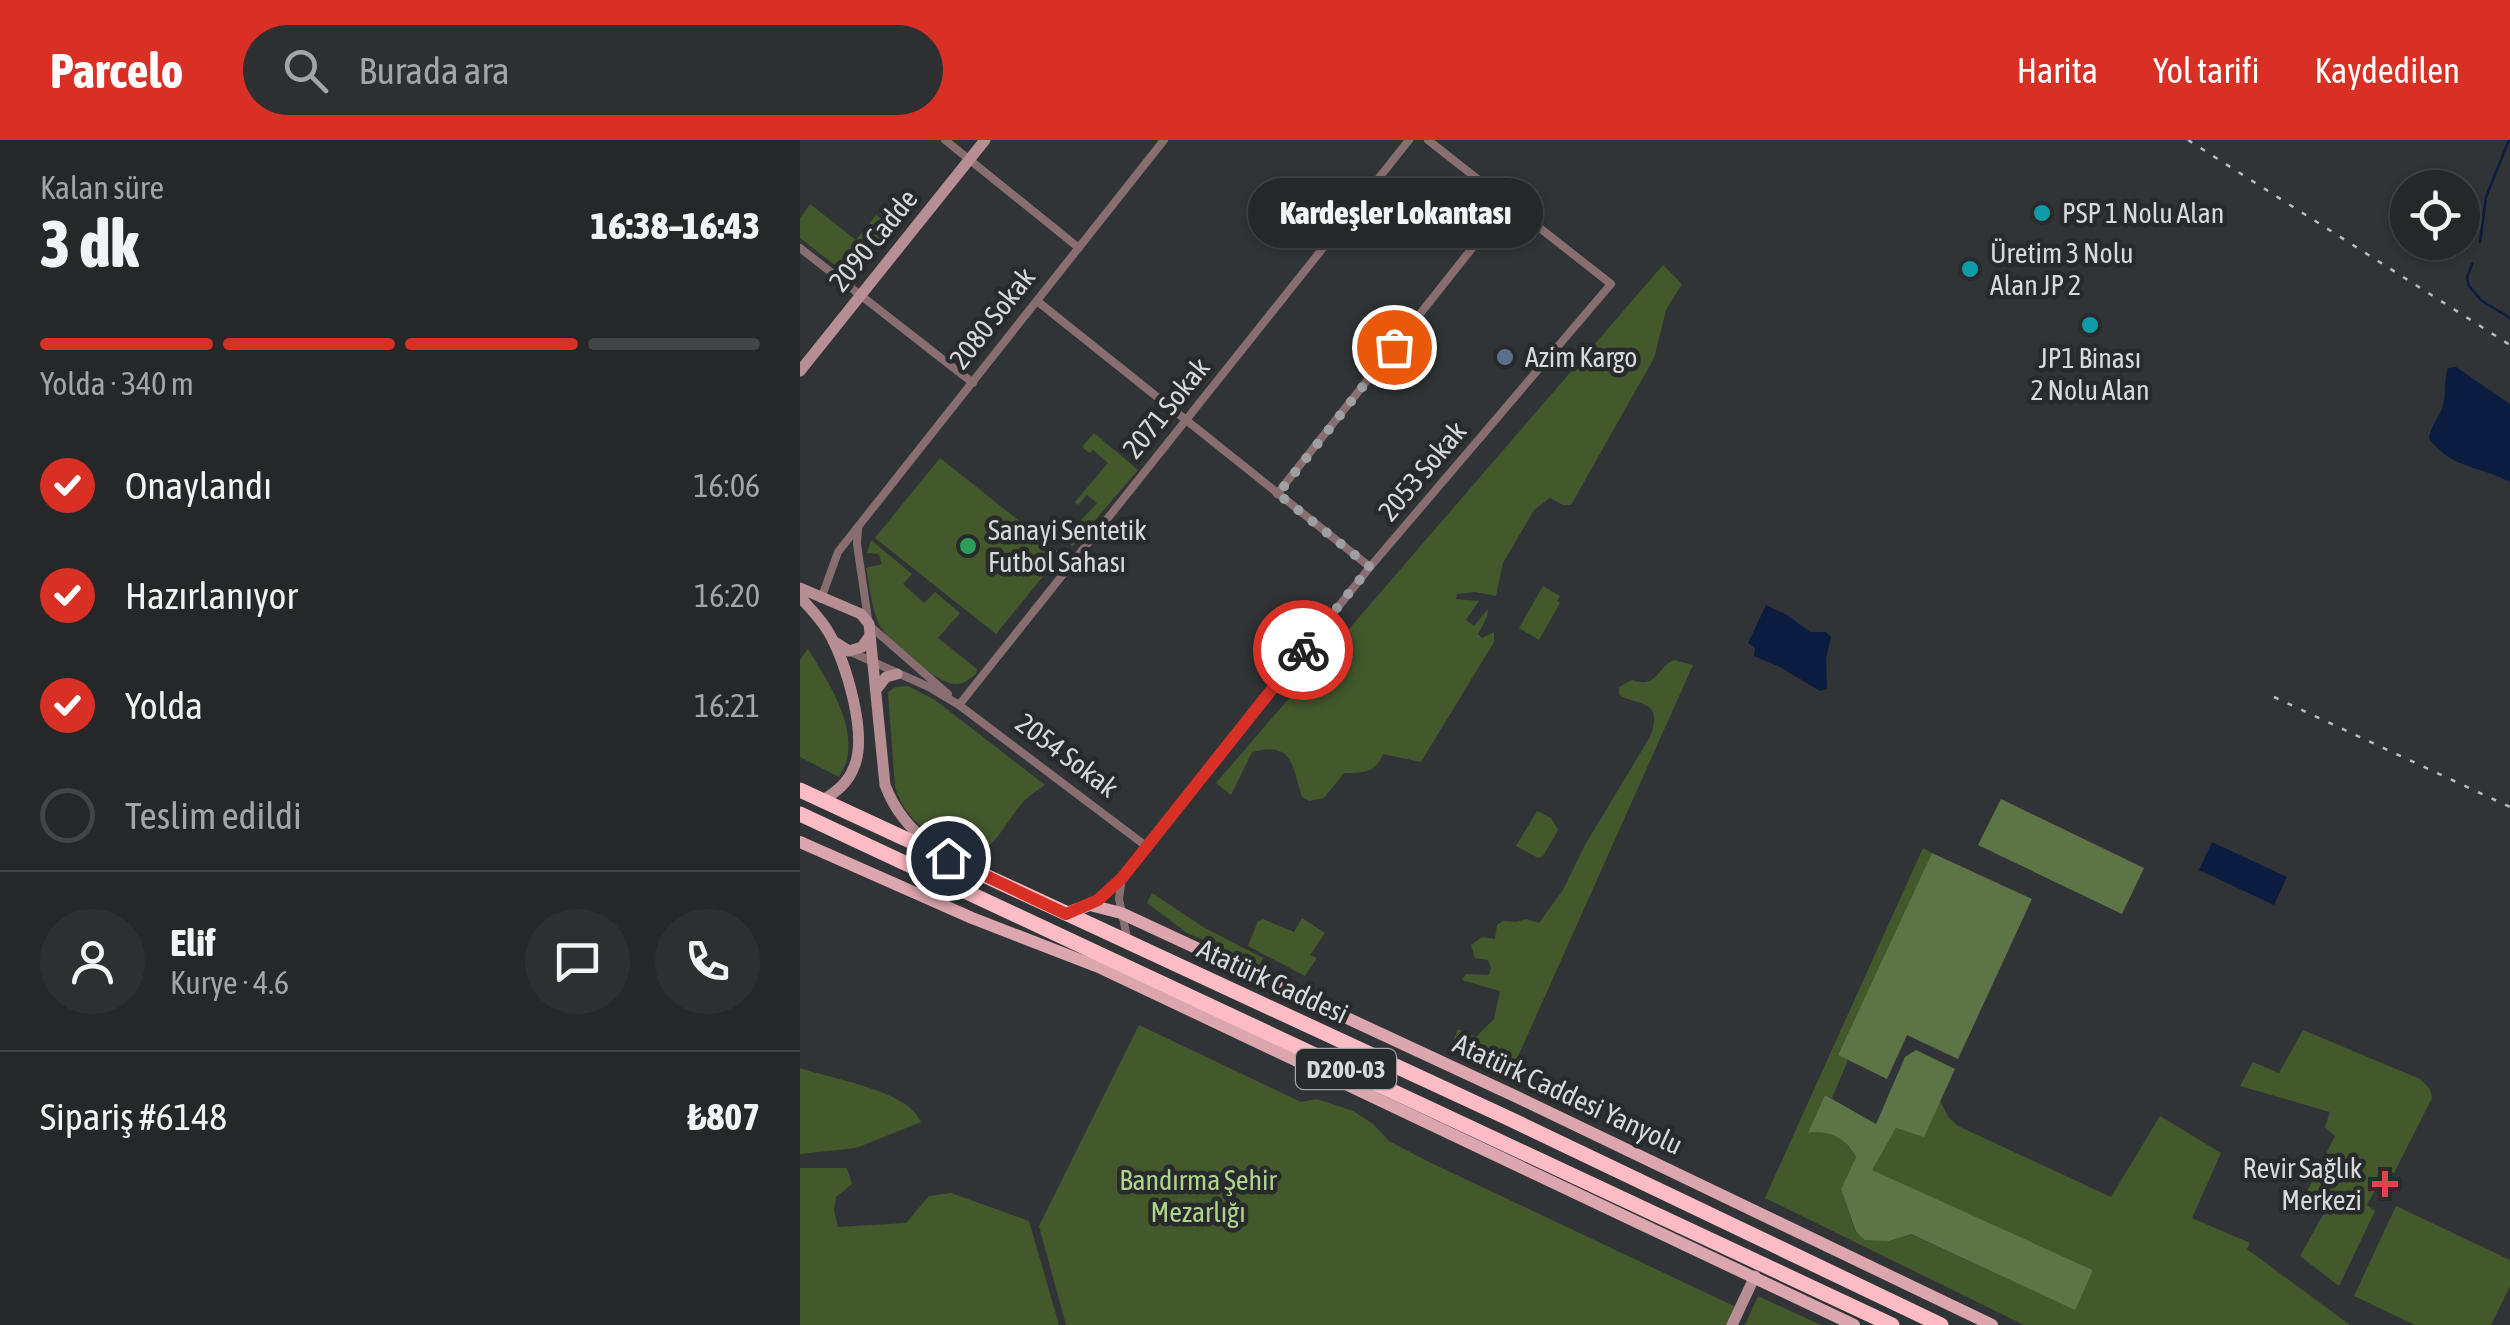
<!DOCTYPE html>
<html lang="tr">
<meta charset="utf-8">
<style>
:root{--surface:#252728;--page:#2d2f30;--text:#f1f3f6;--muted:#a3a5a8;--line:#424445;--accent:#d93025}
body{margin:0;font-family:"Asap Condensed",sans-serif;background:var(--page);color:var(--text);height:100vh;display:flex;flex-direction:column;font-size:38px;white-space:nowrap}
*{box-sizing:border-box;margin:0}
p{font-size:32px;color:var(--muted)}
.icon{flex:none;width:55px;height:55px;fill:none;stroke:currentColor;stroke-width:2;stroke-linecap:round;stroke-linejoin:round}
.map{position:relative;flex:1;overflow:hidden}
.drawer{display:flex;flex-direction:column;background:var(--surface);width:800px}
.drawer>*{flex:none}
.fabs{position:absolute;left:1590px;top:30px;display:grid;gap:20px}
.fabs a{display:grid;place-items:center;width:90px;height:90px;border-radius:50%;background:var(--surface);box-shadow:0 2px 8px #0004,0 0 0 2px var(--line);font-size:50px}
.pin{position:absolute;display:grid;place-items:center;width:85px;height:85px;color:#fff;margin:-42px;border:5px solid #fff;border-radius:50%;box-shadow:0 2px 10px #0007}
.courier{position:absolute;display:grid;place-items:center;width:100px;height:100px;margin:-50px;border:8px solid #d93025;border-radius:50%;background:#fff;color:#222;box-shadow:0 2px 12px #0007}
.bubble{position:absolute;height:70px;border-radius:35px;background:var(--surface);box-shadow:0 2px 8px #0004,0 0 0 2px var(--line);font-size:32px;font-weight:800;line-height:70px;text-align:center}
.overview em{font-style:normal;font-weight:800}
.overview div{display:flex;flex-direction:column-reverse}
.overview{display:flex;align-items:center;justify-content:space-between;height:170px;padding:0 40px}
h1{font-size:65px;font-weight:800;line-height:75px}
.bar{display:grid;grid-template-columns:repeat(4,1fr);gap:15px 10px;align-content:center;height:120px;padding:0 40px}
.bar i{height:12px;border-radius:8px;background:var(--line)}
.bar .selected{background:var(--accent)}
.bar p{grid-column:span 4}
.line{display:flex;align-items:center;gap:25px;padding:0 40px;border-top:2px solid var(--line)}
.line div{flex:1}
.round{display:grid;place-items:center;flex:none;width:105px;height:105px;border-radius:52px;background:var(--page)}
ol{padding:0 40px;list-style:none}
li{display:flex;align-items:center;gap:30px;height:110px}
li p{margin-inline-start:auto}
li .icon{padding:10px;border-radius:50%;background:var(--accent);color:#fff;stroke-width:4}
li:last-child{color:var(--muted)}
li i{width:55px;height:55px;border:5px solid var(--line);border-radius:50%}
header{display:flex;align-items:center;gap:60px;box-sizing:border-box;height:140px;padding:0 50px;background:var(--accent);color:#fff}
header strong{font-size:48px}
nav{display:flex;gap:55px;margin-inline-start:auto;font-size:35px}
.search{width:700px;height:90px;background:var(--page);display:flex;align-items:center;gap:25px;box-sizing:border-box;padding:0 35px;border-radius:55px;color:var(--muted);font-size:38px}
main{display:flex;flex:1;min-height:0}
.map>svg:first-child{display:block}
</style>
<header>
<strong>Parcelo</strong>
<div class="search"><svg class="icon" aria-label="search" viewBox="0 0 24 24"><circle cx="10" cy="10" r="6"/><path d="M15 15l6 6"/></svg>Burada ara</div>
<nav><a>Harita</a><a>Yol tarifi</a><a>Kaydedilen</a></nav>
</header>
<main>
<section class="drawer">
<div class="overview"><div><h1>3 dk</h1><p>Kalan süre</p></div><em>16:38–16:43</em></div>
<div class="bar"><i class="selected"></i><i class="selected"></i><i class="selected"></i><i></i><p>Yolda · 340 m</p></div>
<ol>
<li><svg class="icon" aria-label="check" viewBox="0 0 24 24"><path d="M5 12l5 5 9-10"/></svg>Onaylandı<p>16:06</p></li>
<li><svg class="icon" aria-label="check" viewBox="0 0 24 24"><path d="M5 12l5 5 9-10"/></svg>Hazırlanıyor<p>16:20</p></li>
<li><svg class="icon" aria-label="check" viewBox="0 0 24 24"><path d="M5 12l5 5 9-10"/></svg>Yolda<p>16:21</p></li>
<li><i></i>Teslim edildi</li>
</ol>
<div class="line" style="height:180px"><a class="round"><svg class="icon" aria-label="person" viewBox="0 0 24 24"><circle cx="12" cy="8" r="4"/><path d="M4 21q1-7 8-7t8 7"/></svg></a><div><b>Elif</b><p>Kurye · 4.6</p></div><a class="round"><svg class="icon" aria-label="chat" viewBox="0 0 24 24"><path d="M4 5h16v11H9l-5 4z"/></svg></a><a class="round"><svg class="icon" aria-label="phone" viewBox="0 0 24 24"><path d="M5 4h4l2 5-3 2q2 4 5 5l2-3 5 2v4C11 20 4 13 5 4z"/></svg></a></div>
<div class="line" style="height:130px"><div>Sipariş #6148</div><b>₺807</b></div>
</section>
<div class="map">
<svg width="1710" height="1185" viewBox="0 0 1710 1185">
<rect width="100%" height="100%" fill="#313436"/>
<path fill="#43592c" d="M10 64 56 100 76 75 94 89 75 114 64 107 53 120 63 129 54 140 0 98V78Z
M863 125 882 144 866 170 854 218 771 365H763L750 358 734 370 703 423 696 456 675 452 657 454 656 459 679 461 666 480 674 486 688 469 687 477 678 494 682 498 694 492V502L621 622 583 614C575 633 564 633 544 633L524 658 509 661 502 657C492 626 494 601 452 612L431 655 416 643Z
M294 293 338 330 272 407 267 395 297 363 287 355 278 365 275 362 308 323 293 310 290 313 282 307Z
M140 318 261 414 196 494 75 398Z
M71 400 112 434 103 444 124 463 135 452 160 473 138 498 177 529 176 534C169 539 163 545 154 544 135 542 87 501 79 484 71 467 70 446 66 428L82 424 79 414 67 413Z
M743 446 760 456 757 461 760 463 739 500 719 488Z
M8 509C29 543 66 597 39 637L0 617V520Z
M874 520 893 525 711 932 652 904 658 889 676 897 694 879 700 851 662 840 666 834 689 835 691 828 688 820 675 818 671 805 682 797 695 799 697 785 703 781 716 782 726 779 739 783 763 750 785 705 850 597C864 559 841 567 819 555V547L832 540C858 549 856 528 874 520Z
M108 546 135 560 245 645C238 650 231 654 225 660 205 680 197 712 166 716 134 695 107 685 95 647L88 552 95 547Z
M737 671 751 678 758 690 743 716 738 718 716 706Z
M1123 708 1132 713 1038 915 1048 920 1032 958 1025 955 1009 993C1029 988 1047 1000 1056 1017L1041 1049 1056 1093 1089 1101 1110 1094 1274 1169 1293 1130 1071 1030 1096 988 1124 996 1140 961 1149 978 1158 986 1311 1057 1360 976 1421 1013 1392 1078 1450 1103 1447 1109 1550 1185H1224L965 1058Z
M352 753 403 787 463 818 460 825 387 793 347 763Z
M502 778 525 793 510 815 517 818 505 836 448 806 458 781 463 779 494 792Z
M339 885 501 962 517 959 553 971 573 984 589 1001 627 1021 936 1167 928 1185H266L239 1086Z
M1503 890 1620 939 1630 949 1632 958 1594 1033 1586 1030 1567 1065 1575 1071 1539 1146 1500 1116 1524 1073 1503 1059 1535 996 1525 987 1530 972 1440 946 1453 922 1479 933Z
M0 928C31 939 108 950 121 982L56 1008 0 1014Z
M0 1028H47L52 1044 36 1057 34 1070 38 1087 106 1083 129 1056 151 1053 229 1081 259 1185H0Z
M1596 1066 1710 1120V1146L1691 1185H1615L1554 1156Z
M958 1156 1021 1185H945Z"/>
<path fill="#5d7546" d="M1201 659 1344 728 1322 774 1178 705Z
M1132 713 1232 759 1158 919 1107 895 1087 939 1038 915Z
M1116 910 1155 929 1124 997 1096 988 1072 1030 1293 1130 1275 1170 1111 1094 1089 1101 1065 1100 1056 1092 1041 1049 1056 1017C1047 999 1028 989 1008 993L1025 955 1076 984 1105 917Z"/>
<path fill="#0c1c41" d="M1656 227 1710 264V342C1680 326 1649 328 1629 298 1631 285 1638 279 1642 268 1647 255 1643 241 1648 228Z
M966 465 987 475 1010 492H1026L1031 497 1026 519 1027 549 1020 551 980 527 954 516 955 508 948 503Z
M1412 702 1487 737 1474 765 1399 730Z"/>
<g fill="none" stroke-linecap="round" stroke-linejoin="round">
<path stroke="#0c1c41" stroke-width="2.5" d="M1680 102 1686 57 1709 0
M1672 124 1667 138 1669 146 1682 161 1710 178"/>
<path stroke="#886e71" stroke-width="8" d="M145 0 279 108
M0 108 173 243
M237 161 570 427
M477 354 708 63
M58 389 57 404 68 479
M21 459 38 412 364 0
M70 486 148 554
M51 512 129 547 159 565 346 706
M159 565 609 0
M322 738 319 759 328 802
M290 765 322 738 570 427 811 144 628 0"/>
<path stroke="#b78e94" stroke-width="11" d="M0 231 185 0
M0 448 61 474 69 484 85 645C95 671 110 689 132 706
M0 457C10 468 22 480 29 493 46 522 68 595 54 627 48 643 36 652 23 660
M33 501 49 511 62 507 69 497
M76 550 86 537 97 534
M932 1185 955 1136"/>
<path stroke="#dba6ae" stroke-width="12" d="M0 702 172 778 301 828 1054 1185
M266 773 290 765 321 773 717 957 1192 1185"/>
<path stroke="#fcbcc6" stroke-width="15" d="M0 650 710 979 1141 1185
M0 674 1092 1185"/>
<path stroke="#babcbd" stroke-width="2.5" stroke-dasharray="5 10" stroke-linecap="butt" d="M1388 0 1710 205
M1474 557 1710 667"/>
</g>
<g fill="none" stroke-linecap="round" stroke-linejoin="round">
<path stroke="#9d9fa1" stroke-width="10" stroke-dasharray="0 18" d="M503 510 570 427 478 354 594 207"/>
<path stroke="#d93025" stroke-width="12" d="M148 718 266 774 298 760 322 738 503 510"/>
</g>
<g fill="#0f9aa8" stroke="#282a2c" stroke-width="4">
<circle cx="1242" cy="73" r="10"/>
<circle cx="1170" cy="129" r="10"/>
<circle cx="1290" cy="185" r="10"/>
</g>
<circle fill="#5c6f8a" stroke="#282a2c" stroke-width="4" cx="705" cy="217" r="10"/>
<circle fill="#2e9e5b" stroke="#282a2c" stroke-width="4" cx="168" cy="406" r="10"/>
<path fill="#e0444e" stroke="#282a2c" stroke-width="4" d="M1580 1029h10v10h10v10h-10v10h-10v-10h-10v-10h10z"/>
<g text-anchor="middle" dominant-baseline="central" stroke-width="9" stroke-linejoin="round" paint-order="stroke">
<rect fill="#282a2c" stroke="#a2a4a6" stroke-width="2.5" x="496" y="909" width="100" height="40" rx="8"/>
<g font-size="25" font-weight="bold" fill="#d7d9da">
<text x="546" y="929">D200-03</text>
</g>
<g font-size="28" fill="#d7d9da" stroke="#282a2c" text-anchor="start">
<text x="1262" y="73">PSP 1 Nolu Alan</text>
<text x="1190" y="113">Üretim 3 Nolu<tspan x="1190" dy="32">Alan JP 2</tspan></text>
<text x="725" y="217">Azim Kargo</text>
<text x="1290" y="218" text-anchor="middle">JP1 Binası<tspan x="1290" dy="32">2 Nolu Alan</tspan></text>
<text x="188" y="390">Sanayi Sentetik<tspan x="188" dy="32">Futbol Sahası</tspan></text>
<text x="1562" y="1028" text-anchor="end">Revir Sağlık<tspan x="1562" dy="32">Merkezi</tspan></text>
</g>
<g font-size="28" fill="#d7d9da" stroke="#282a2c">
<text transform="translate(73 100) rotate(-51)">2090 Cadde</text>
<text transform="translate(192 178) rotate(-52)">2080 Sokak</text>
<text transform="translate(366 268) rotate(-51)">2071 Sokak</text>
<text transform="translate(622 331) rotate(-50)">2053 Sokak</text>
<text transform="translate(267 615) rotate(37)">2054 Sokak</text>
<text transform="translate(473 841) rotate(25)">Atatürk Caddesi</text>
<text transform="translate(768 954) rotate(25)">Atatürk Caddesi Yanyolu</text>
</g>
<g font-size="28" fill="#afd58c" stroke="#282a2c">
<text x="398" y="1040">Bandırma Şehir<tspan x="398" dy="32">Mezarlığı</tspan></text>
</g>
</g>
</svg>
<div class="fabs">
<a><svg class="icon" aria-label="locate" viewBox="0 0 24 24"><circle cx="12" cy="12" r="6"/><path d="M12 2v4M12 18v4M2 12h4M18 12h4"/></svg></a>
</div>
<div class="pin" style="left:594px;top:207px;background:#ea580c"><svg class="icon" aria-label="bag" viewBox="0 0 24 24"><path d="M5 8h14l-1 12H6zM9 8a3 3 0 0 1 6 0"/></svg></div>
<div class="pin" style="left:148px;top:718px;background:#1f2937"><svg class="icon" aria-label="home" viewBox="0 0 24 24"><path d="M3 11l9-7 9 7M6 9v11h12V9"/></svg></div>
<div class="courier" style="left:503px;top:510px"><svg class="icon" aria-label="bike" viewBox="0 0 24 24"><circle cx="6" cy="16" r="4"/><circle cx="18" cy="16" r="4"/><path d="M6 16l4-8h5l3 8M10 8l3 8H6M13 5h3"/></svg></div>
<div class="bubble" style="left:448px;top:38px;width:295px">Kardeşler Lokantası</div>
</div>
</main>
